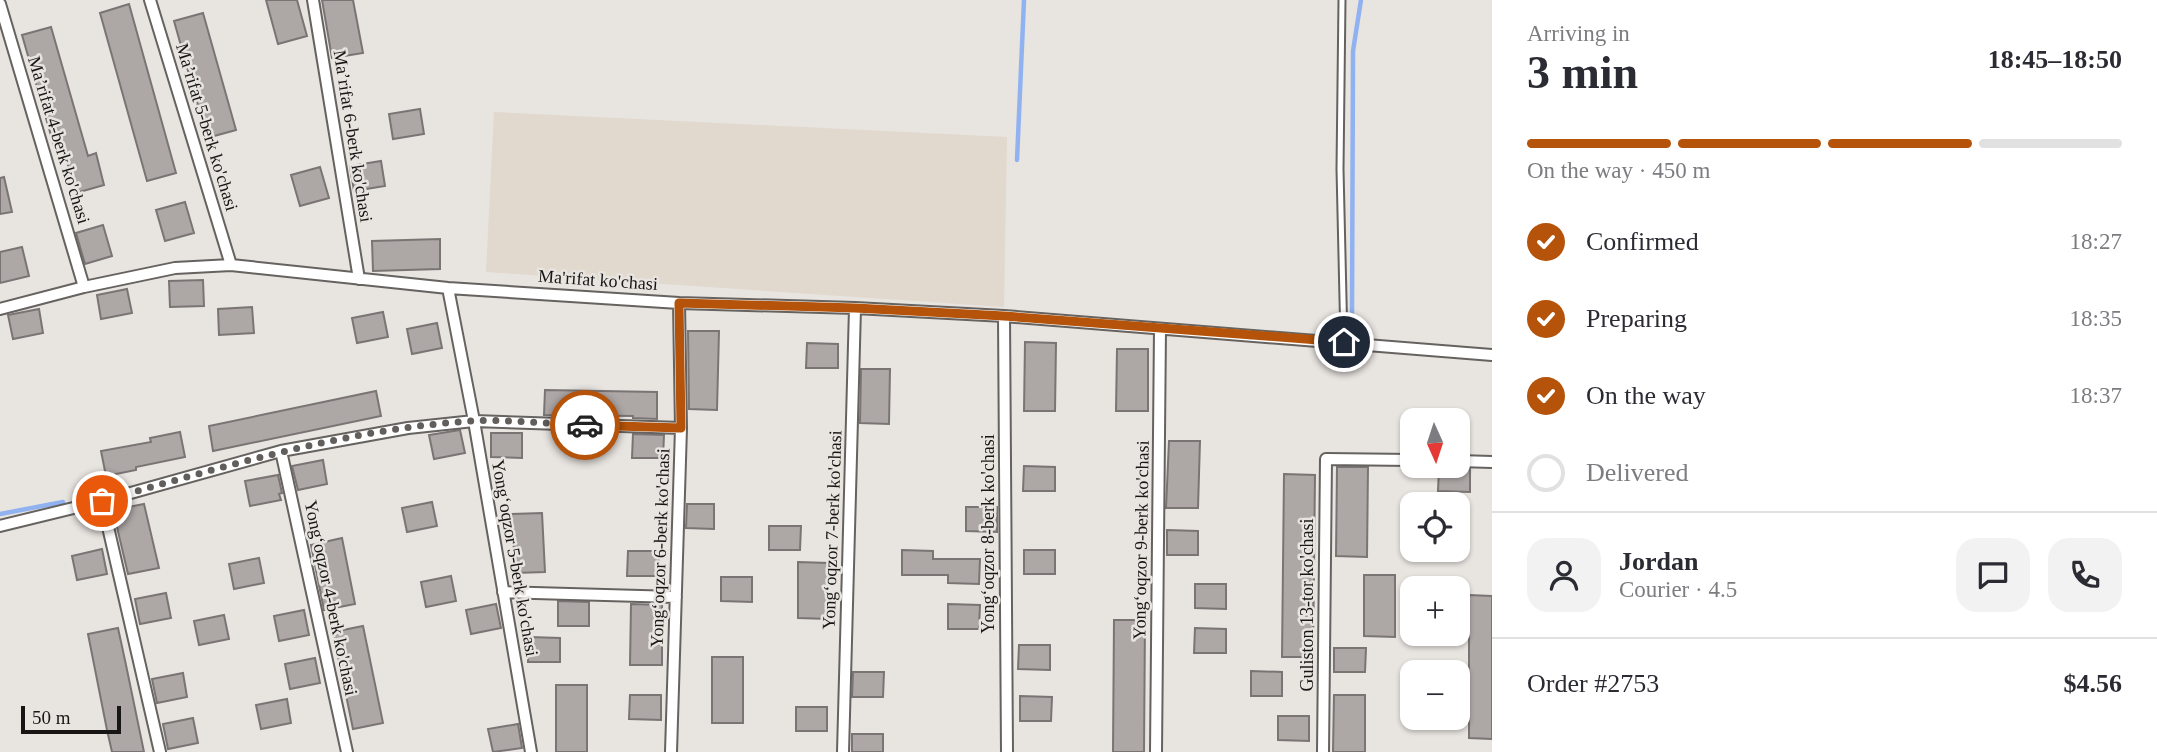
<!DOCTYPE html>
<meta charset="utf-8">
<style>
:root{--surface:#fff;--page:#f2f2f3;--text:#2b2b33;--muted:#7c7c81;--line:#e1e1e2;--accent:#b45309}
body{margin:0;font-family:Georgia,serif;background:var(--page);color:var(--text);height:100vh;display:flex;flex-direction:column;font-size:26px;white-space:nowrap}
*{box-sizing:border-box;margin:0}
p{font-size:23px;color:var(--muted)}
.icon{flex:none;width:38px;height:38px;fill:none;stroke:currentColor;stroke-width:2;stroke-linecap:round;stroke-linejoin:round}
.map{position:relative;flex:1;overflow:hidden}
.drawer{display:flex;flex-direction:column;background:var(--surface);width:665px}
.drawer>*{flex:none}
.needle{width:46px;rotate:177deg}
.tools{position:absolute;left:1400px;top:408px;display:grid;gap:14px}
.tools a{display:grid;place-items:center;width:70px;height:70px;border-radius:14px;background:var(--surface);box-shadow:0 2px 5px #0004;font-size:35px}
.scale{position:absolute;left:21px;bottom:18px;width:100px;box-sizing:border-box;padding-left:7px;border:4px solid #181615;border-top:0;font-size:19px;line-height:24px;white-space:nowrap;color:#181615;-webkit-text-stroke:5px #e8e4e0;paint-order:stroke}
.pin{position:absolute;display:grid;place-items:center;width:60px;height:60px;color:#fff;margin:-30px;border:4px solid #fff;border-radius:50%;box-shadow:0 2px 7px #0007}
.courier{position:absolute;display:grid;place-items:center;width:70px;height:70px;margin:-35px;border:5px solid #b45309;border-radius:50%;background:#fff;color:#222;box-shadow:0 2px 9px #0007}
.overview em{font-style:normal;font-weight:600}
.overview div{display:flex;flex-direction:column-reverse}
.overview{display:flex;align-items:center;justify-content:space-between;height:119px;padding:0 35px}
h1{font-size:46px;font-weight:600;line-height:52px}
.bar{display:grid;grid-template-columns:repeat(4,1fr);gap:10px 7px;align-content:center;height:84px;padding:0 35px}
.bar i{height:9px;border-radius:5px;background:var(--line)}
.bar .active{background:var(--accent)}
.bar p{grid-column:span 4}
.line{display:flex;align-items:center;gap:18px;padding:0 35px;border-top:2px solid var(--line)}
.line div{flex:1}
.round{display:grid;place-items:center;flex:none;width:74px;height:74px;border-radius:21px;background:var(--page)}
ol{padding:0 35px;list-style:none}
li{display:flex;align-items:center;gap:21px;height:77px}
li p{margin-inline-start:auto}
li .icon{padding:7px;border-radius:50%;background:var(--accent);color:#fff;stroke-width:4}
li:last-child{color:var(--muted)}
li i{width:38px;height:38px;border:4px solid var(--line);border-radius:50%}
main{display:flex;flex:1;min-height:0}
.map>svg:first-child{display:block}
</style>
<main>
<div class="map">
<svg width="1492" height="752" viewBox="0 0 1492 752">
<rect width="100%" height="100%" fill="#e8e4e0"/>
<path fill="#e1d8ce" d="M494 112 1007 137 1004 307 486 272Z"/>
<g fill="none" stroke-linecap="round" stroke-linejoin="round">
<path stroke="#90b2f1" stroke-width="4.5" d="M1017 160 1024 0
M1352 316 1353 51 1361 0
M0 514 63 502"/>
</g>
<path fill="#ada7a6" stroke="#7a7574" stroke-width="2" d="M266 0H297L307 36 278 44Z
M322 0H353L363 53 332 58Z
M129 4 176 173 147 181 100 13Z
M203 13 236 130 207 138 174 21Z
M51 27 88 156 96 153 104 185 76 193 62 144 54 146 22 35Z
M420 109 424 134 393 139 389 114Z
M381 161 385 186 354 191 350 166Z
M320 167 329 198 300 206 291 175Z
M4 177 12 212 0 214V178Z
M185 202 194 233 165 241 156 210Z
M103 225 112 256 85 264 76 233Z
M440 239V269L373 271 372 241Z
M22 247 29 276 0 283V252Z
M203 280 204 306 170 307 169 281Z
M127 289 132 313 101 319 97 295Z
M252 307 254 333 219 335 218 309Z
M39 309 43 333 13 339 8 315Z
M383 312 388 337 357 343 352 318Z
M437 323 442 348 412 354 407 329Z
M688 331H719L717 410 689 409Z
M1025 342 1056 343 1055 411H1024Z
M807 343 838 344V368H806Z
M1117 349H1148V411H1116Z
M861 369H890L889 424 860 423Z
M545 390 657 392V419L633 418V416L544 415Z
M376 391 381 416 213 451 209 426Z
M460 430 465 453 434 459 429 435Z
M180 432 185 457 136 467V470L106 476 101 451 151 442 150 438Z
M491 433H522V458L491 457Z
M633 434 664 435 663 458H632Z
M1169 441H1200L1198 508H1166Z
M323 460 327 484 298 490 292 466Z
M1024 466 1055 467V491H1023Z
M1337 467H1368L1367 557 1336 556Z
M1439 467 1470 469V492L1438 491Z
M1284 474 1315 475 1313 657H1282Z
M278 475 282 493 279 494 281 500 250 506 245 481Z
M432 502 437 526 407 532 402 508Z
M144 504 159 568 128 574 113 510Z
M687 504H714V529L686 528Z
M966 507H997V532L966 531Z
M542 513 545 572 515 573 512 514Z
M769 526H801L800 550H769Z
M1167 530 1198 531V555H1167Z
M342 538 355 604 324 610 311 545Z
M102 549 107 574 77 580 72 556Z
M902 550 933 551V559H980L979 584 948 583V575H902Z
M1024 550H1055V574H1024Z
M628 551H659V576H627Z
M259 558 264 583 234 589 229 564Z
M798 562 829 563V619L798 618Z
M1364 575H1395V637L1364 636Z
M451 576 456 601 426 607 421 582Z
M721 577H752V602L721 601Z
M1195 584H1226V609L1195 608Z
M166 593 171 618 140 624 135 599Z
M1469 595 1492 596V739L1469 738Z
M558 601 589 602V626H558Z
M496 604 501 628 471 634 466 610Z
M631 604 662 605V665H630Z
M948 604 980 605 979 629H948Z
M304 610 309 635 279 641 274 616Z
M224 615 229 639 199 645 194 621Z
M1114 620H1145L1144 752H1113Z
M363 626 383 723 353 729 333 632Z
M118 628 126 665 144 752H112L107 730 88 634Z
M1195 628 1226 629V653H1194Z
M529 637 560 638V662H528Z
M1019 645H1050V670L1018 669Z
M1334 648H1366L1365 672H1334Z
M712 657H743V723H712Z
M315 658 320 683 290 689 285 664Z
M1251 671 1282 672V696H1251Z
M853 672H884L883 697H852Z
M183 673 187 697 157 703 152 679Z
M556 685H587V752H556Z
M630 695H661V720L629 719Z
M1334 695H1365V752H1333Z
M1020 696 1052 697 1051 721H1020Z
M287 699 291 723 261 729 256 705Z
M796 707H827V731H796Z
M1278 716H1309V741L1278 740Z
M193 718 198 743 168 749 163 724Z
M518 724 522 748 493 752 488 729Z
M852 734H883V752H852Z"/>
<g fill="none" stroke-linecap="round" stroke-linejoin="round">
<defs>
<path id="service" d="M1342 0 1340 169 1344 342"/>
<path id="minor" d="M150 0 231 265
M313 0 359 279
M0 4 84 287
M448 288 474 421 531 752
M0 309 84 287 175 268 231 265 448 288 679 303 855 308 1004 316 1492 355
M1004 316 1007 752
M281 451 347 752
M1458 461 1492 462
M102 501 160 752
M0 526 102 501 281 451 408 428 474 421 681 428
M503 592 676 597
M671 752 681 428 679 303
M843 752 855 308
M1156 752 1160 329
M1323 752 1326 459 1412 460"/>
</defs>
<use href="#service" stroke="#65625f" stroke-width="9"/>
<use href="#minor" stroke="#65625f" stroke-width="14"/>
<use href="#service" stroke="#fff" stroke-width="5"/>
<use href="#minor" stroke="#fff" stroke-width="10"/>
</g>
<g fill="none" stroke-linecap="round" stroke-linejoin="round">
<path stroke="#615e5c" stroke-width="7" stroke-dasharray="0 12.6" d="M102 501C223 467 346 429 472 421 509 419 548 424 585 425"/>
<path stroke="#b45309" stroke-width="9" d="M585 425 681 428 679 303 855 308 1004 316 1344 342"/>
</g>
<g text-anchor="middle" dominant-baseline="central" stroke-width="5" stroke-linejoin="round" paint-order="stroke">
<g font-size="18" fill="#181615" stroke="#e8e4e0">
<text transform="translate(207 127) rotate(73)">Ma’rifat 5-berk ko'chasi</text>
<text transform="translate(353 136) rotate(81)">Ma’rifat 6-berk ko'chasi</text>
<text transform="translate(59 140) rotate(73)">Ma’rifat 4-berk ko'chasi</text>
<text transform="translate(598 280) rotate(4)">Ma'rifat ko'chasi</text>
<text transform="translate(832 530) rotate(-88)">Yong‘oqzor 7-berk ko'chasi</text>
<text transform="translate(988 534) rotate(-90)">Yong‘oqzor 8-berk ko'chasi</text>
<text transform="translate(1141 540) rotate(-89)">Yong‘oqzor 9-berk ko'chasi</text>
<text transform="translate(660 548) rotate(-88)">Yong‘oqzor 6-berk ko'chasi</text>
<text transform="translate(515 558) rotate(80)">Yong‘oqzor 5-berk ko'chasi</text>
<text transform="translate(331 598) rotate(78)">Yong‘oqzor 4-berk ko'chasi</text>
<text transform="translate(1307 605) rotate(-90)">Guliston 13-tor ko'chasi</text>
</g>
</g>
</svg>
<div class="tools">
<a><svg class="needle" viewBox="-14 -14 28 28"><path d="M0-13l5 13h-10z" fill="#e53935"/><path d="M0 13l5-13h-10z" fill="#7c7c81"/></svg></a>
<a><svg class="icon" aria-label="locate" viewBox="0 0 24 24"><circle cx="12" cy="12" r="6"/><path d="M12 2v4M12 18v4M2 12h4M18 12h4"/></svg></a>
<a>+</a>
<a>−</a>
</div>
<div class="scale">50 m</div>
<div class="pin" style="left:102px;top:501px;background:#ea580c"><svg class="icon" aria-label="bag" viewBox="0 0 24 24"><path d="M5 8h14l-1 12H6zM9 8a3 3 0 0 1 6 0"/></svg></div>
<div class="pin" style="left:1344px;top:342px;background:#1f2937"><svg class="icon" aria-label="home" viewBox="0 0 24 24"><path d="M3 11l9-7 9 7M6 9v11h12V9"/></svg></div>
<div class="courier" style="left:585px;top:425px"><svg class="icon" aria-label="car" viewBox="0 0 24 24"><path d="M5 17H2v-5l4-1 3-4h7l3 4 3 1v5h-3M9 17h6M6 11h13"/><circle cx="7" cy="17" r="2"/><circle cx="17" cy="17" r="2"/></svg></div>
</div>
<section class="drawer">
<div class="overview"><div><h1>3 min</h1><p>Arriving in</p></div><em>18:45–18:50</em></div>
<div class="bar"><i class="active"></i><i class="active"></i><i class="active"></i><i></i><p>On the way · 450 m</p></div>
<ol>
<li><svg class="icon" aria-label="check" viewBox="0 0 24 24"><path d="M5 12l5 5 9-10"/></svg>Confirmed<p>18:27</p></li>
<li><svg class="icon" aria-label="check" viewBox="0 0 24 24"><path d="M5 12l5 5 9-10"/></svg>Preparing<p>18:35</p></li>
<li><svg class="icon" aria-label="check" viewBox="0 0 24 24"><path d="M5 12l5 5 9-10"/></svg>On the way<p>18:37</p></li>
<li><i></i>Delivered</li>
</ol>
<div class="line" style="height:126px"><a class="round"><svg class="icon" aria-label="person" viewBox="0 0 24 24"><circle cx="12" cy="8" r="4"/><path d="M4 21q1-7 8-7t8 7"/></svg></a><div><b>Jordan</b><p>Courier · 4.5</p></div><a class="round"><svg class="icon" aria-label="chat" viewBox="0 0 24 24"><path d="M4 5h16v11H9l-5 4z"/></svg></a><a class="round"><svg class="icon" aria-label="phone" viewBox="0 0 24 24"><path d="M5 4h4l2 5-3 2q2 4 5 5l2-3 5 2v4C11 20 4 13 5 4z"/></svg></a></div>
<div class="line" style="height:91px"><div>Order #2753</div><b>$4.56</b></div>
</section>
</main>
